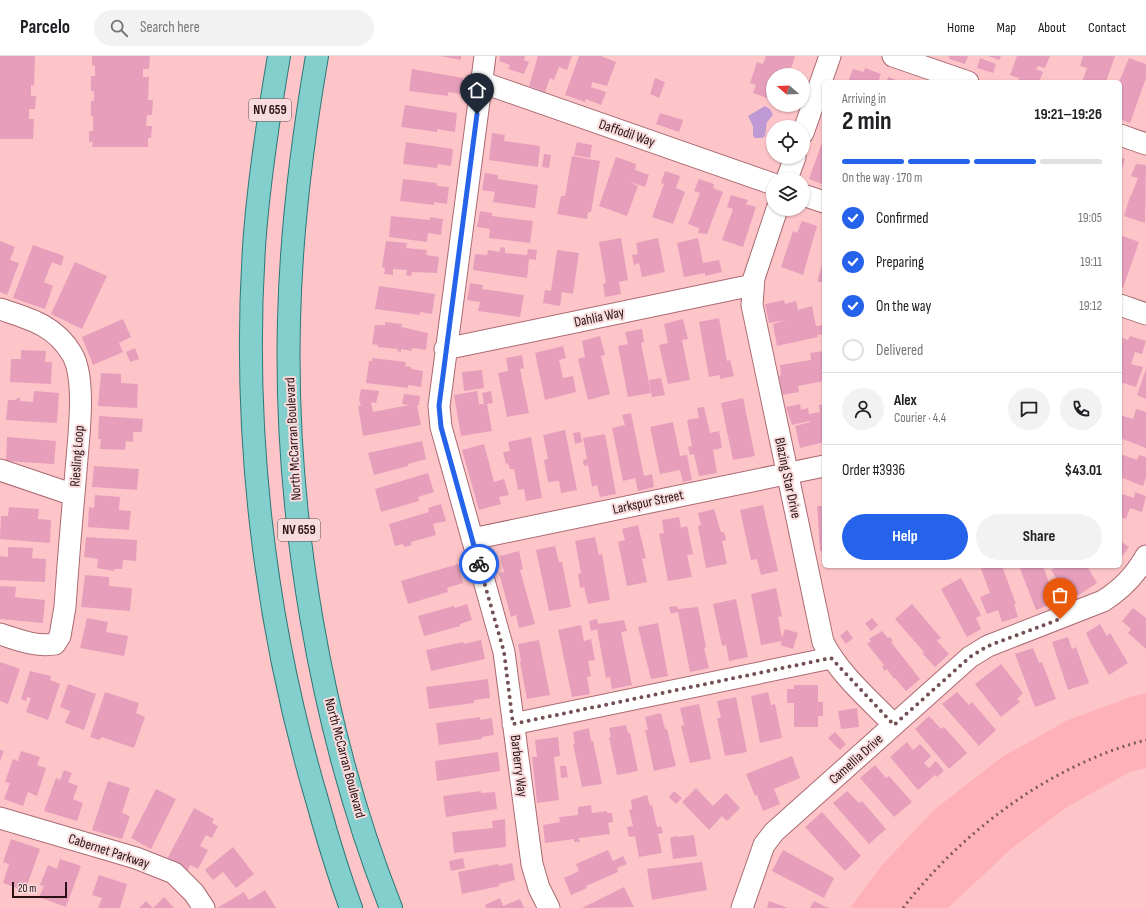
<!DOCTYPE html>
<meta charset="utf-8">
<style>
:root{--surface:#fff;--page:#f2f2f2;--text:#202124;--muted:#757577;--line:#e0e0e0;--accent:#2563eb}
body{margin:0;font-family:"Sofia Sans Condensed",sans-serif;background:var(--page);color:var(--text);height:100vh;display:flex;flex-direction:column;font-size:15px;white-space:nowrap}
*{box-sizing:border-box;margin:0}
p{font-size:13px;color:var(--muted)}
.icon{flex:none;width:22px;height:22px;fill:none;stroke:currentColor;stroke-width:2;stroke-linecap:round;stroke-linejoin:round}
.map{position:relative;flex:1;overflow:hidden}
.side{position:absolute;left:822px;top:24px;width:300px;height:488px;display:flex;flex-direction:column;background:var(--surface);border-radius:6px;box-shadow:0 1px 3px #0004}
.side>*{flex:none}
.needle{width:26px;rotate:289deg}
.buttons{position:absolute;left:766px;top:12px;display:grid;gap:8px}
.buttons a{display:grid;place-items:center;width:44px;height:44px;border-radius:50%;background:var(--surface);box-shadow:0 1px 3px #0004;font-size:20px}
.scale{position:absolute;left:12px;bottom:10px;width:55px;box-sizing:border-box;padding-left:4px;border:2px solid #291114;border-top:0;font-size:11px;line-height:14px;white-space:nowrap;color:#291114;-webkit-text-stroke:3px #f8dbdc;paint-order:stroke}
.pin{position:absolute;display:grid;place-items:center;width:34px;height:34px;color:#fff;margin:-41px -17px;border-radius:50% 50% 50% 0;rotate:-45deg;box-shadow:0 0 4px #0007}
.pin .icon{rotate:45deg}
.courier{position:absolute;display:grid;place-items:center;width:40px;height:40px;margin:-20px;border:3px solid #2563eb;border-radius:50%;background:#fff;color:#222;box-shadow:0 1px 5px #0007}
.headline em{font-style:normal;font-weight:700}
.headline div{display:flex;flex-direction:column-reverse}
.headline{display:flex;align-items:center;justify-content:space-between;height:68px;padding:0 20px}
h1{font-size:26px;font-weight:700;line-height:30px}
.bar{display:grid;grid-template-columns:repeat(4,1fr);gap:6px 4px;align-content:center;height:48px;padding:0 20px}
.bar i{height:5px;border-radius:3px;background:var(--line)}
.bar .selected{background:var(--accent)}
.bar p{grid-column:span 4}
.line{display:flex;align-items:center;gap:10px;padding:0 20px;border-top:1px solid var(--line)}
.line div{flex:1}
.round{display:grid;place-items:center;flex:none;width:42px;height:42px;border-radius:21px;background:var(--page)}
ol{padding:0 20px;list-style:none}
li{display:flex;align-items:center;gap:12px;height:44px}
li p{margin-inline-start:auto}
li .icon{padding:4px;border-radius:50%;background:var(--accent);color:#fff;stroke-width:4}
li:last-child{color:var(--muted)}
li i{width:22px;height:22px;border:2px solid var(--line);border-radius:50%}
.primary-button{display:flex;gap:8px;margin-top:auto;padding:8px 20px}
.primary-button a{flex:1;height:46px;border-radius:24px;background:var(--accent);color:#fff;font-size:16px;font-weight:700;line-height:46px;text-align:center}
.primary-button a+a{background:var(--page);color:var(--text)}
header{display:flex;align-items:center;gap:24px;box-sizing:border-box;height:56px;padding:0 20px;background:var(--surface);border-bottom:1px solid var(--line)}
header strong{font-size:19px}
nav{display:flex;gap:22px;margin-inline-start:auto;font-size:14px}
.search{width:280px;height:36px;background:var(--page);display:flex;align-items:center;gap:10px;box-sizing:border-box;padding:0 14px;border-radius:22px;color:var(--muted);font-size:15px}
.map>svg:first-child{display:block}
</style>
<header>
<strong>Parcelo</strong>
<div class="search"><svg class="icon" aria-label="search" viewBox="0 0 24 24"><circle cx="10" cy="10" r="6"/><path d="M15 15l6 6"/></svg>Search here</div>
<nav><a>Home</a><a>Map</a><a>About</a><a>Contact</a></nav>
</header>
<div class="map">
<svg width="1146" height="852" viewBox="0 0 1146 852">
<rect width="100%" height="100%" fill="#fec5c9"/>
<path fill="#ffb1b8" d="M1146 637V712L1130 716 1067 751 1011 793 948 852H850L882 809 935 753 1002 701 1068 664 1133 640Z"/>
<path fill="#bf99d4" d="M765 50 770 53 773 59 767 66 765 80 762 82H755L753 80V70L748 60Z"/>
<path fill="#e69ebb" d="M0 0H35L34 30 31 29V40H36L35 53H29V63H34L33 83H0Z
M92 0H150L149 13H143V21H149L148 44H153L152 59H147L146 70H152L151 82H148V91H92L93 86H89V75H93V60H91V45H94V35H91V20H95V10L92 9Z
M440 0H461V4Z
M500 0H525L524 4 529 6 524 18 508 13 510 9 499 5Z
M538 0H572L567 14 559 11 554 24 550 22 545 36 529 30Z
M579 0H601L616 6 607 30 592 26 591 31 606 36 601 49 586 43 585 46 565 39Z
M766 0H795L789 19H773V44L753 37 756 29 750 27 757 6 763 8Z
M947 0H968L965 8 949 3 950 1Z
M988 0H1001L999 4Z
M1017 0H1050L1045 12 1038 10 1036 13 1043 16 1039 26H1018L1019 22 1010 19Z
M1083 0H1115L1106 26H1082L1087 12 1080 10Z
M980 2 996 8 993 17 977 12Z
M1129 2 1146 8V22L1130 67 1120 63V26H1119Z
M865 12 881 18 878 26H848L853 13 864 16Z
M412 13 463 22 460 38 448 36V40L409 35Z
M888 21 902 26H887Z
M655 22 665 26 659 42 650 38Z
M405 49 457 57 455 76 437 73V76L401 71Z
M660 57 683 64 679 76 656 68Z
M492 77 505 79 504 85 540 90 538 111 489 104Z
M824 81V129L809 123Z
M406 86 453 93 451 110 438 108 437 112 403 108Z
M577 86 592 89 590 102 574 99Z
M544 98 551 99 549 112 542 111Z
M572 100 600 105 591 156H588L587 163 557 158 561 140H565Z
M616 101 636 108 635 114 649 119 645 131 630 126 638 130 627 160 599 150Z
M1120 101 1125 103 1120 118Z
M1136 108 1146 109 1145 167 1124 160 1130 140H1131L1138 122 1131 120Z
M665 115 680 120 676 132 685 136 673 168 652 161 664 128 661 127Z
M485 117 498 119V123L538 129 535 152 493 146 495 136 482 134Z
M403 123 437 127V130L449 131 447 148 434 146V149L400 145Z
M699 123 714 128 713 132 723 136 707 178 698 177 699 172 688 168 700 137 694 135Z
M731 139 748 144 746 148 756 151 743 191 722 184 733 153 727 151Z
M480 155 492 157V160L533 165 530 187 489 182 490 173 477 171Z
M391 160 430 164V161L443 163 441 179 428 177 427 186 389 181Z
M802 165 817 170 803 219 781 211 793 175 797 177Z
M1120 179 1139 186 1123 232 1120 231Z
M621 182 628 224 619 226 621 238 605 241 603 228 606 227 599 186Z
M658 182 665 216 642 221 639 207 634 209 632 199 638 198 636 187Z
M698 182 703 207 719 204 722 216 705 220V217L684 221 677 187Z
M0 185 15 191 10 204 19 207 7 239 0 236Z
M386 185 407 187 406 192 427 194 426 199 439 201 437 217 412 216 411 220 406 219 407 214 393 213V219L384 218 385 212 382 211Z
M33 189 64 200 61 210 52 206 44 226 53 230 45 253 13 242Z
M500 191 505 192V197L527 199 528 193 537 194 536 204 529 203 527 222 473 214 475 198 487 199 488 194 500 196Z
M557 194 579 197 573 238 562 236 560 250 543 247 545 234 551 235Z
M824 204V227L817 225Z
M75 206 107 220 82 273 51 258Z
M470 227 483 229 482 233 524 239 520 261 478 255 480 246 467 244Z
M379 230 435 238 432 258 420 256V259L375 253Z
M784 244 785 248 796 245 798 254 812 250 816 270 823 269 824 278 817 279 818 281 777 290 773 268 786 264 769 267 765 248Z
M719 262 727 305 730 304 734 320 720 323V319L709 321 699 266Z
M123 263 131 281 119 287 123 296 93 309 82 281Z
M683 263 688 283 682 284 690 324 668 328 659 289 668 287 664 268Z
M385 266 402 268 401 271 428 277 426 294 412 292V295L401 293V296L397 295 398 293 378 291V289L372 288 375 269H385Z
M642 273 644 286 641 287 651 337 628 341 618 290 628 288 625 276Z
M600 280 605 299 601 300 610 338 588 344 578 303 585 301 582 285Z
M1130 280 1146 285 1142 298 1135 296 1131 308 1143 311 1136 331 1120 326V281L1128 284Z
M563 290 566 302 559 304 563 322 573 320 576 336 545 344 535 297Z
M135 292 139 303 130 306 126 296Z
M21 294 46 295 45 306H52L51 328 10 326 11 303H21Z
M824 295V325L798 330 799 336 782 339 779 320 781 319 780 309 811 304 810 297Z
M522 299 524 312 520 313 529 357 507 361 498 317 508 315 506 302Z
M372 302 406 306 405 310 411 311V313L423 315 421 331 408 329V332L366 327 369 305H372Z
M1146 313V343L1137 339Z
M482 314 484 332 464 335 462 316Z
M101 317 121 318V327L138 328 137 352 98 350Z
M661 322 665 339 652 341 649 324Z
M361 333 379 335 376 347 371 346 373 356 409 349 402 348 404 338 420 340 419 349H417L421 369 363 380 358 350H361L359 344Z
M34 335 59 337 57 367 6 364 8 344H16L17 342H20V345L33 346Z
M477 335 479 348H484L482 337 491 335 493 347 487 348 492 375 461 380 454 339Z
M743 342 755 400 733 404 721 347Z
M800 348 801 354 808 352 809 358 820 356 819 349 824 348V386L800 392 795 370 810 366 809 365 792 369 786 351Z
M704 351 710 377 719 375 722 392 713 394 717 417 699 420 694 398 690 399 688 391 692 390 687 364 699 362 697 352Z
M1136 353 1146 356V392L1120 382V359L1133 363Z
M631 357 644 420 652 418 654 431 638 435 635 422 623 425 612 372 625 369 622 359Z
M99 360 143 363 142 376H133V386L126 385 125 394 100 393 101 383H98Z
M673 366 680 400 687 399 692 424 683 426 680 414 660 418 650 371Z
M565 374 577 434 561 437 559 425 548 426 544 404 548 403 543 379Z
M580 376 582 386 575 388 573 377Z
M605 378 616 438 600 441 597 429 592 431 588 409 584 410 583 404 587 403 583 382Z
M7 381 56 385 54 408 6 405Z
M531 381 542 442 526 445 524 433 518 434 514 413H510L508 407 506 408 503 396 510 395 508 386Z
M422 385 426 403 408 408V410L374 419 368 397Z
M484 388 494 426 504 423 509 439 499 441 501 448 479 454 462 394Z
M1120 398 1137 404 1139 399 1146 401V421L1143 430 1120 421Z
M94 410 139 413 137 434 92 431Z
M428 417 434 436 418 441 419 445 381 456 375 433Z
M1135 436 1146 440 1142 456 1130 452 1126 463 1120 461V437L1134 442Z
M95 439 120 441 119 454 131 455 129 474 88 471 89 451 94 452Z
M441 448 446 465 433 468 436 479 411 486 412 489 404 491 403 488 395 490 389 468 429 456 428 452Z
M763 449 778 515 761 519 757 503 751 504 740 454Z
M817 450H824V495H820Z
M9 451 39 453 38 463 51 464 50 487 0 483 1 460H8Z
M714 453 721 476H724L726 484 722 485 727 508 706 512 698 470 701 469 698 457Z
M679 461 681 472 687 470 693 498 687 499 692 521 668 525 659 478 664 477 662 464Z
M638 469 646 502 642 503 647 526 627 530 618 486 625 484 622 473Z
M86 481 137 484 136 505 123 504 122 513H114V515L97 512 98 503 84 501Z
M595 481 599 499 602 498 610 544 588 548 584 531 580 532 578 518 581 517 575 485Z
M1120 485 1129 491 1120 503Z
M555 490 559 506H562L571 551 549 555 536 494Z
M8 491 33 492 32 502 46 503 45 526 0 524V500L8 501Z
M519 495 523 513 520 514 535 568 519 572 516 559 511 561 499 517 504 516 500 500Z
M458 508 463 527 447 532 448 536 408 548 401 525Z
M989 510H1002L1016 548H1014L1018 561 1002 566 998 554 987 558 980 541 990 537 981 513Z
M1019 510H1043L1052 535 1047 537 1051 548 1036 554Z
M1059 510H1087L1097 527 1077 540 1076 538 1069 542 1051 514Z
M85 519 109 521V530L132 532 130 555 81 551Z
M961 522 981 559 976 562 981 573 967 581 941 533Z
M0 530 16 531 15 541 45 544 43 567 0 563Z
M776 532 782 560 778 561 782 582 785 573 798 577 793 593 780 589 782 585 761 589 751 538Z
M736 543 748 601 729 605 726 589 722 590 713 548Z
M467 548 472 564 460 568V570L424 580 418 560 454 550 455 552Z
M912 548 941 582 937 585 949 598 935 611 922 597 924 596 895 563Z
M677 550 678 553 698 551 706 591 704 592 709 612 690 616 678 556 671 558 669 551Z
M1133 552 1146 562V593L1128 577 1131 573 1122 565Z
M87 562 108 566 106 576 128 580 124 600 80 592Z
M872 562 878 569 871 575 865 567Z
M597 563 598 568 624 564 627 575 621 576 632 629 612 633 610 621 606 622 597 573 591 575 589 565Z
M658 567 668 620 651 623 638 571Z
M1100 568 1107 580 1110 577 1128 607 1109 619 1091 588 1086 577Z
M581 569 584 585 591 583 595 604 588 605 591 620 587 621 590 638 572 641 558 574Z
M847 574 853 582 846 588 840 580Z
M882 575 888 582 890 581 893 585 891 586 920 623 906 635 895 622 894 623 887 613 885 615 882 611 884 609 867 588 871 585 869 583Z
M1068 581 1072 593 1076 591 1089 627 1068 634 1052 586Z
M481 584 485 603 431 615 426 594 463 586 464 588Z
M539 584 550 639 527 643 520 606 521 605 518 588Z
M1033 592 1039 607 1042 606 1056 643 1035 651 1015 598Z
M0 606 20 613 8 648 0 645Z
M1001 608 1023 637 1017 643 1020 646 1001 661 975 628Z
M30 615 51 620 50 624 60 628 48 664 26 656 31 642 27 641 26 645 21 643Z
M488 623 490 642 474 644V647L429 653 426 631Z
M68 628 96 638 84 674 65 667 70 655 60 651Z
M794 629H818V646H823V660H818V671H794V647H787V633H794Z
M105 636 139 647 136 657 145 661 134 692 102 681 99 684 90 681Z
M768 636 771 649 775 648 782 682 760 687 751 640Z
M957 636 969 649 972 646 996 674 979 690 942 648Z
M736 641 747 696 725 700 717 662H721L717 645Z
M699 648 711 703 690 707 681 670 684 669 680 652Z
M857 652 859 671 841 673 838 655Z
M661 657 665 673H667L676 710 654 715 645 674H648L645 661Z
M929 660 941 673 944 671 967 697 949 713 915 673Z
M480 661V664L492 662 494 679 482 681V683L439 689 436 667Z
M626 669 628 677H630L638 715 617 719 609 681H611L609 672Z
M589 672 591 685H593L602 728 582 731 573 688H575L573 676Z
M835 676 846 688 840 694 828 682Z
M558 681 560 700 554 701 559 744 537 747 532 701H537L535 684Z
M907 686 913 694 920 688 931 700 924 707 929 712 936 705 944 715 937 721 935 719 918 734 890 701Z
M0 694 4 695 0 705Z
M21 695 40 701 37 709 46 712 37 740 28 736 23 750 4 743 10 727 5 726 13 703 18 705Z
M498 696 500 715 437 725 435 705Z
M792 700 800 722 774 733 780 748 763 755 757 739 755 740 746 718Z
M875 709 886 722 889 720 912 746 894 761 860 722Z
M560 710H566L568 721 561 722Z
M64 714 72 717 68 726 78 730 73 743 83 747 77 765 44 755 56 722 60 724Z
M108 725 130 732 122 757 130 760 122 783 92 774Z
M696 732 713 750 726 737 740 752 727 765 722 760 709 774 682 746Z
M156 733 176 743 151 793 131 782Z
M481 735V737L495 736 497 753 446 761 443 740Z
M674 735 682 742 676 748 669 741Z
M847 735 859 747 862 745 886 773 869 788 833 747Z
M647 739 650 750 652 749 657 771 661 770 663 777 658 778 662 797 639 801 635 780 629 781 627 771 633 770 629 754 632 753 631 744Z
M591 749 592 757 607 755V757H612L613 766 608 767 610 778 579 782 580 786H574V783L545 787 543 769 560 766 559 761 578 759V751Z
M194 752 214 763 212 767 218 770 212 782 206 779 200 790 208 794 198 813 190 809 188 814 167 803Z
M822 756 861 800 845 815 805 771Z
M505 763 506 791 454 797 452 776 493 772 492 765Z
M694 779 697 800 673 803 670 782 677 780V781Z
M11 783 40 793 25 835 3 827 9 808 3 806Z
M233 791 254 818 236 832 223 816 213 824 205 814Z
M608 794 613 805 623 800 627 808 617 812 618 816 586 830 587 832 571 839 564 822 579 815 576 808Z
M783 794 834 822 824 842 772 815Z
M463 802 465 812 451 815 449 805Z
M60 803 81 810 66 851 39 841 44 830 40 829 48 809 57 813Z
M702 806 707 834 652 844 647 813Z
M512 807 515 824 499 828 500 830 462 838 458 816 498 808 499 810Z
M99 819 127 828 120 852H98L102 842 92 839Z
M624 831 634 851 582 852Z
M265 834 276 852H217L244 836 249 844Z
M164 841 174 852H139L146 845 153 852Z
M500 842 503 850 520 843 524 852H486L485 849Z
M769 845 788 852H767Z
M814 845 826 851 831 852H810Z"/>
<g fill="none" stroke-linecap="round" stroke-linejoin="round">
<defs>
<path id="minor" d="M485 0 439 350 441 371 504 596 532 808 539 832 549 852
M893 0 968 26
M481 26 773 128
M803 77 830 0
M1120 79 1146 88
M787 123 795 101
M803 139 824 146
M777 153 754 222 752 249 823 586C839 618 869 643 894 669
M1120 249 1146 258
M0 253C30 263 55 269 72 298 87 323 78 385 76 415 72 460 68 506 65 551L60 580 55 588C35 591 19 584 0 578
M445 293 753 229
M0 414 74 439
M472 483 824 410
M513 668 831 602
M0 762 136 802 174 817 194 837 204 852
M742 852 764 789 774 776 970 601 988 590 1103 545C1122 533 1135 520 1146 500"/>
<path id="major" d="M279 0C269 58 260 118 255 177 241 367 263 561 317 744 327 780 338 817 351 852
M317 0C302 87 291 175 289 264 284 456 320 673 391 852"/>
</defs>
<use href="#minor" stroke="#aa6a71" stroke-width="23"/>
<use href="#major" stroke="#2d7877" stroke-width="24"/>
<use href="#minor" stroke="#fff" stroke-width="21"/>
<use href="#major" stroke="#82cfce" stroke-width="22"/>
<path stroke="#7e595d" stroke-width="3" stroke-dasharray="2 4" stroke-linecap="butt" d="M903 852C962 775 1052 708 1146 684"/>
</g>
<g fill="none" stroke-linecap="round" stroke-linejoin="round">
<path stroke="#745053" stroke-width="4" stroke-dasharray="0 7.2" d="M479 508 504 596 513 668 831 602 894 669 970 601 988 590 1060 563"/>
<path stroke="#2563eb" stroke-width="5" d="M477 58 439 350 441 371 479 508"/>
</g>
<g text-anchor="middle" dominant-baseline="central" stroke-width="4" stroke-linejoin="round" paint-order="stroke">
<g fill="#f8dbdc" stroke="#674e50" stroke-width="1">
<rect x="249" y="43" width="42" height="22" rx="3"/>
<rect x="278" y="463" width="42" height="22" rx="3"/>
</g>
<g font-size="13" font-weight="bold" fill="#291114">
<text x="270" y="54">NV 659</text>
<text x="299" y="474">NV 659</text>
</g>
<g font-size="14" fill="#291114" stroke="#f8dbdc">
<text transform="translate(627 77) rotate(19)">Daffodil Way</text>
<text transform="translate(599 261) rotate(-12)">Dahlia Way</text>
<text transform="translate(293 383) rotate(-93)">North McCarran Boulevard</text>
<text transform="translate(77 400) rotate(-86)">Riesling Loop</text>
<text transform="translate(788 422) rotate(78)">Blazing Star Drive</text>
<text transform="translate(648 446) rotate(-12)">Larkspur Street</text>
<text transform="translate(345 702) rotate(75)">North McCarran Boulevard</text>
<text transform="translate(856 703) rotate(-42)">Camellia Drive</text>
<text transform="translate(519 710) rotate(83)">Barberry Way</text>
<text transform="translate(109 795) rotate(18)">Cabernet Parkway</text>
</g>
</g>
</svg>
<div class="buttons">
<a><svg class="needle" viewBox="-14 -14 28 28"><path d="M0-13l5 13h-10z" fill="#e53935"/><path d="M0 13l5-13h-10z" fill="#757577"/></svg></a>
<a><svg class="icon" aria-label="locate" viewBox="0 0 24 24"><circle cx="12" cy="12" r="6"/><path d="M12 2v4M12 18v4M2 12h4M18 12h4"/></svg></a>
<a><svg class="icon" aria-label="layers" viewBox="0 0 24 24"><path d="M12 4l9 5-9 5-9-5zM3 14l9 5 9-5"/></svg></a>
</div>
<div class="scale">20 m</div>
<div class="pin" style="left:1060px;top:563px;background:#ea580c"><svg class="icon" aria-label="bag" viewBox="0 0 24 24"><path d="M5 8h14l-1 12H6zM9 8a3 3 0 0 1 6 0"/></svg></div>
<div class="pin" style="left:477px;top:58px;background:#1f2937"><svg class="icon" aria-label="home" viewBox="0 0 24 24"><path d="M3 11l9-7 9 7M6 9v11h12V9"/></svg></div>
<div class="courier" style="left:479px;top:508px"><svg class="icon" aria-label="bike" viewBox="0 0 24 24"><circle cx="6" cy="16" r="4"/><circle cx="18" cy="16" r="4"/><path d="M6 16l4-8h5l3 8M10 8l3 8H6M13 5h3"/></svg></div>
<section class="side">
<div class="headline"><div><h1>2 min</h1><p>Arriving in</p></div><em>19:21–19:26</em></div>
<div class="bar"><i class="selected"></i><i class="selected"></i><i class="selected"></i><i></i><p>On the way · 170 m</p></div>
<ol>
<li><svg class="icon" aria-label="check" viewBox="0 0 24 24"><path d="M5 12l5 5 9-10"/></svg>Confirmed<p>19:05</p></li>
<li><svg class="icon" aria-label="check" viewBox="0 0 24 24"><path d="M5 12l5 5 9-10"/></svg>Preparing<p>19:11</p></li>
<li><svg class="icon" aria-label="check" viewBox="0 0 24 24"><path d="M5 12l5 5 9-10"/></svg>On the way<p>19:12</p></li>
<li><i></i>Delivered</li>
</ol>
<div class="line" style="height:72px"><a class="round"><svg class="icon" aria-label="person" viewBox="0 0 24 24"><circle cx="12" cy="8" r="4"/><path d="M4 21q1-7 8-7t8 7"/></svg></a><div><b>Alex</b><p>Courier · 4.4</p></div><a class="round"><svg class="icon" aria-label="chat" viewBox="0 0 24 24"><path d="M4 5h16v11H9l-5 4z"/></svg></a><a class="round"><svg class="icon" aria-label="phone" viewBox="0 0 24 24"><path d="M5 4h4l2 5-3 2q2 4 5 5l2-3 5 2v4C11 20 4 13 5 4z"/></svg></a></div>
<div class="line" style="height:52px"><div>Order #3936</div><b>$43.01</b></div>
<div class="primary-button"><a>Help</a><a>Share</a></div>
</section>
</div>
